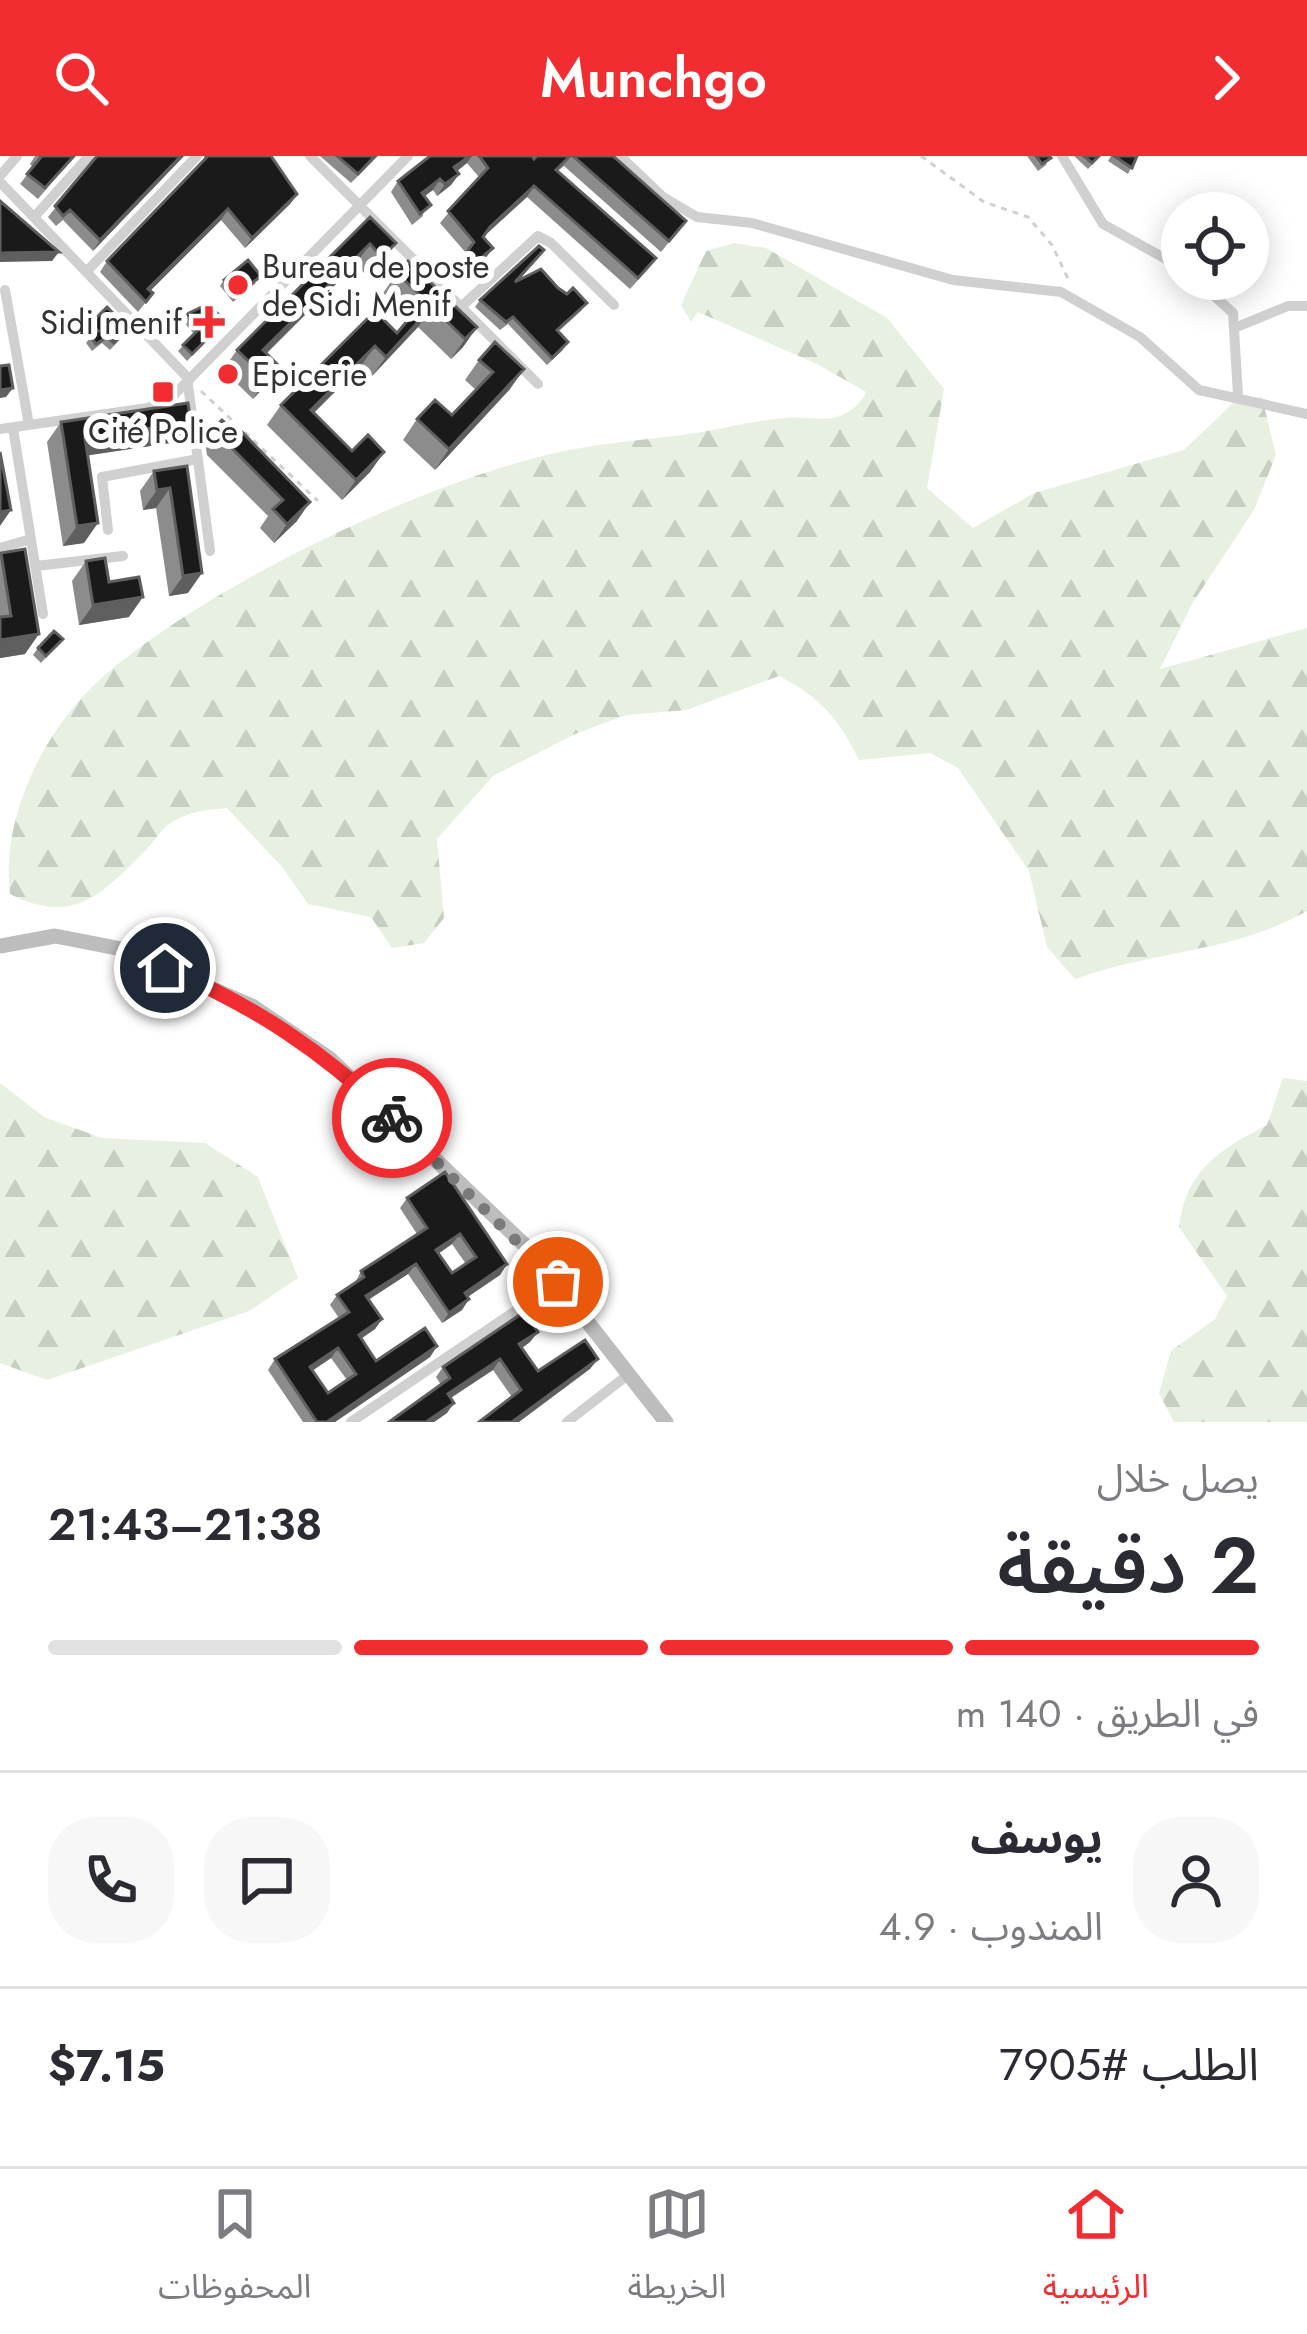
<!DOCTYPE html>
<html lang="ar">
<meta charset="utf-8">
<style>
:root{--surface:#fff;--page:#f7f7f7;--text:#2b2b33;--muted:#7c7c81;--line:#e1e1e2;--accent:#f12d32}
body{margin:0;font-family:Jost,"Noto Sans Arabic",sans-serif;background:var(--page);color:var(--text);direction:rtl;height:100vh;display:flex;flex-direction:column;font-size:45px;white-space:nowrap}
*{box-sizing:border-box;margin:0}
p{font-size:39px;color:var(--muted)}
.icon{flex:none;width:66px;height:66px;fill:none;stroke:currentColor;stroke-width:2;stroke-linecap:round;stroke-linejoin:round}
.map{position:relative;height:1266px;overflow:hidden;direction:ltr}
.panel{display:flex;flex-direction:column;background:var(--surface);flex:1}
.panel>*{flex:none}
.fabs{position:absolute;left:1161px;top:36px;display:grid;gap:24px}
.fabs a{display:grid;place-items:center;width:108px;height:108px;border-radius:50%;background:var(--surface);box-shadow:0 6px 30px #0003;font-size:60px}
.pin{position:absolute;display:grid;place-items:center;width:102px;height:102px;color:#fff;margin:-51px;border:6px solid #fff;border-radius:50%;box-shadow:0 3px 12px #0007}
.courier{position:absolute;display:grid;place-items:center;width:120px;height:120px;margin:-60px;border:9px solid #f12d32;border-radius:50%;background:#fff;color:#222;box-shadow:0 3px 15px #0007}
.headline em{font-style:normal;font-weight:600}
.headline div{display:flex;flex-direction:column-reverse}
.headline{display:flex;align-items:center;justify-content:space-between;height:204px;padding:0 48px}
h1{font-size:78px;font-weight:600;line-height:90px}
.bar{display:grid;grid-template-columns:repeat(4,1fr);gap:18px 12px;align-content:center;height:144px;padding:0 48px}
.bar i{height:15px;border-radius:9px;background:var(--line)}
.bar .active{background:var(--accent)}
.bar p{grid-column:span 4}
.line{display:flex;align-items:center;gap:30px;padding:0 48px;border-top:3px solid var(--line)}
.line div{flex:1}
.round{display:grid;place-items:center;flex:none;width:126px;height:126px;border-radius:48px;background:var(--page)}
header{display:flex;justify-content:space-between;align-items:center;height:156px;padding:0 48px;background:var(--accent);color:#fff;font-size:54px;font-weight:600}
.tabs{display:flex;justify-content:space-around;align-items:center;height:168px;border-top:3px solid var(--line);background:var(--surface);font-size:33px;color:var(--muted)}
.tabs a{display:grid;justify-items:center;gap:6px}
.tabs .active{color:var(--accent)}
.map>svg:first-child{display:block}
</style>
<header><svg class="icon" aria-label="forward" viewBox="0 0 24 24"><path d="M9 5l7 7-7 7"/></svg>Munchgo<svg class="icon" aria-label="search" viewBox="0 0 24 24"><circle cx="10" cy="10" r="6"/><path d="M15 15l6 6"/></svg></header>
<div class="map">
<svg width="1307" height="1266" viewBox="0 0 1307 1266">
<defs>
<pattern id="forest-firs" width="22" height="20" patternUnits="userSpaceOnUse" patternTransform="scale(3)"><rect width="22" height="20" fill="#e8f0e1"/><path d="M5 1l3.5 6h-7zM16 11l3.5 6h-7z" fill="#c7cec2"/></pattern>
</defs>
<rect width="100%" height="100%" fill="#fff"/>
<path fill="url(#forest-firs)" d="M734 87 766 92 887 162 944 233 927 332 973 372 1034 337 1184 294 1233 247 1262 241 1276 299 1254 354 1192 448 1160 513 1307 472V755C1233 797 1153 794 1075 823L1047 791 1029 715 958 612 930 597 859 604C839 563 820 541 779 520L686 554 626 559 575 578 493 620 437 683 444 762 424 787 392 792 371 761 308 748 283 712 227 652C207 654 190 655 172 666 162 672 155 684 147 693 101 739 74 770 10 738 0 657 49 564 111 514 219 424 431 322 569 294 611 286 654 283 696 277 726 272 756 264 786 262 803 260 825 266 840 260 852 254 861 248 866 236L817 208 698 156 691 166 681 149 706 95Z
M1283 922 1307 925V1266H1174L1159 1237 1171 1195 1215 1163 1227 1140 1179 1071C1186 1014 1219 994 1267 969Z
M0 927 44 961 102 982 205 987 258 1021 298 1122 249 1155 47 1224 0 1207Z"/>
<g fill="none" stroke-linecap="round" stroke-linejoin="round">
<path stroke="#d0d0d0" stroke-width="3" stroke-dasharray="6 6" stroke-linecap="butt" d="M921 0 984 46 1028 61 1052 89 1070 127
M201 235 318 345"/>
<path stroke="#d0d0d0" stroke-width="10" d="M310 0 538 228
M620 0 663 41 697 61 752 67 953 124 1061 136 1140 181 1199 234 1307 258
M1062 0 1103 68 1182 112
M0 20 17 0
M0 26 187 221 210 395
M36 59 89 0
M88 114 197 0
M1196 123 1233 157 1238 239
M5 134 29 269
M461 151 538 80 551 87 614 149
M1237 171 1288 150H1307
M13 272 43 458
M0 273 148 252 170 243 408 0
M108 374 102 321 198 303
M0 392 31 383
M36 410 123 400
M351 1266 558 1126
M567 1266 629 1218"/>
<path stroke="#bdbdbd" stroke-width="15" d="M0 790 55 780 122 793 252 850 329 902 536 1100 666 1266"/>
</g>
<path fill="#8c8c8c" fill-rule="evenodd" d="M35 0H74L38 43 20 28 33 11 30 8Z
M97 0H184L93 95 63 64 56 70 48 61Z
M204 0H271L297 38 290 48 245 92 221 64 150 135 153 137 138 156 100 116 107 105 204 4Z
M320 0H378L351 27Z
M430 0H532L534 3 537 0H613L686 65 661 96 564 10 558 15 656 102 648 113 630 133 527 41 483 81 485 103 468 119 458 108 466 97 440 67 479 21 467 7 457 15 459 18 451 29 437 40 433 34 424 40 423 60 412 69 391 36 398 25Z
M1027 0H1049L1046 9 1038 15Z
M1074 0H1100L1088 13Z
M1111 0H1137L1128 18 1108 5Z
M370 61 396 87 382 107 368 121 356 108 266 197 279 210 265 230 253 243 223 214 237 194Z
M538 102 518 125 558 132 582 154 558 176 563 194 547 209 508 168 500 174 475 151 480 144Z
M397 117 477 171 463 191 451 203 418 171 372 220 361 210 314 257 352 295 384 296 370 316 342 344 267 269 281 249 397 177 409 163 383 137Z
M224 124 256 127 233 146 220 130Z
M185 159 222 162 205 180 203 189 187 205 178 195 194 178 182 164Z
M91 167 124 179 110 194 102 187 92 195 86 187 92 179 86 173Z
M479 204 510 233 435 314 403 284 417 263 452 259 476 234 465 224Z
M61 266 177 286 87 299 84 387 63 390 47 286Z
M219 267 239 279 297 365 274 387 260 372 268 360 207 299 205 286Z
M187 310 188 437 169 440 156 352 143 354 140 335 154 315Z
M1 397 25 498 0 502V398Z
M86 405 109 426 129 461 79 469 72 425Z
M63 483 41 507 33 499 38 492Z
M407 1042 507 1108 500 1119 468 1141 469 1143 462 1154 442 1167 408 1118 369 1143 382 1163 375 1173 361 1183 376 1205 437 1190 430 1201 335 1266H303L268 1214 275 1203 339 1162 330 1149 337 1139 355 1127 361 1115 417 1078 400 1052ZM452 1088 466 1108 452 1117 438 1098ZM331 1202 347 1224 328 1237 313 1214Z
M530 1186 522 1192 538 1215 590 1213 512 1241 493 1214 451 1242 447 1257 434 1266H389L441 1229 436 1221 443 1211Z"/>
<path fill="#5f5f5f" d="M181 0H184L93 95 100 84Z
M470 0H472L467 7 447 23 454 11Z
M459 18 451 29 437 40 445 28Z
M440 23 433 34 414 48 422 37Z
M534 30 527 41 482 82 490 71Z
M297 38 290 48 245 92 252 82Z
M228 53 221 64 141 144 148 133Z
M396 87 382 107 368 121 382 101Z
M370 88 356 108 254 210 263 194Z
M493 92 485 103 468 119 475 107Z
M59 96 52 105 0 106V97Z
M432 151 418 171 372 220 386 201Z
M477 171 463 191 451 203 465 183Z
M375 190 361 210 297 273 311 254Z
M279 210 265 230 253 243 267 223Z
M524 213 510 233 435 314 449 293Z
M13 232 6 241 0 242V234Z
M191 266 177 286 71 302 85 282Z
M384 296 370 316 342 344 356 324Z
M170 332 156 352 143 354 157 334Z
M310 346 297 365 274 387 287 368Z
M11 354 0 370V356Z
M98 367 84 387 63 390 77 370Z
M202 417 188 437 169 440 183 420Z
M143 441 129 461 79 469 93 449Z
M39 478 25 498 0 502V484Z
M460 1078 452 1088 429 1104 436 1094Z
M416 1108 408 1118 359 1150 366 1140Z
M507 1108 500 1119 458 1147 465 1137Z
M469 1143 462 1154 442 1167 449 1157Z
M382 1163 375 1173 351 1189 359 1179Z
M538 1176 530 1186 512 1199 519 1188Z
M437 1190 430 1201 335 1266H327Z
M338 1192 331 1202 303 1221 310 1211Z
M500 1203 493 1214 441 1248 448 1238Z
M598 1203 590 1213 519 1266H512Z
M454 1247 447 1257 434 1266H426Z"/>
<path fill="#1a1a1a" stroke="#5f5f5f" stroke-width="3" fill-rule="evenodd" d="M40 0H74L45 32 27 18 41 1Z
M97 0H181L100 84 70 54 63 60 55 50Z
M208 0H271L297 38 252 82 228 53 148 133 153 137 146 146 107 105Z
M337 0H375L358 18Z
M430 0H470L454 11 459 18 445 28 440 23 422 37 431 49 420 58 398 25Z
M479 0H532L534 3 537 0H570L556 14 656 102 638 122 534 30 490 71 483 81 493 92 475 107 466 97 474 86 448 55 488 12Z
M573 0H613L686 65 669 85Z
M1036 0H1049L1051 2 1042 8Z
M1084 0H1099L1092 7Z
M1114 0H1137L1132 12Z
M0 45 59 96 0 97Z
M370 61 396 87 382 101 370 88 263 194 279 210 267 223 237 194Z
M539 90 544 94 515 126 541 113 558 132 567 138 573 132 587 147 557 174 568 186 552 202 513 161 506 166 480 144Z
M248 104 261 120 237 139 224 124Z
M408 105 477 171 465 183 432 151 386 201 375 190 311 254 352 295 368 279 384 296 356 324 281 249 375 155 397 177 425 144 397 117Z
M208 148 222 162 205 179 185 159Z
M107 151 128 172 114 187 107 181 96 188 90 180 98 175 91 167Z
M199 173 208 182 192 198 183 189Z
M495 186 524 213 449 293 417 263 435 244 452 259 493 216 479 204Z
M9 209 13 232 0 234V210Z
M188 247 191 266 85 282 98 367 77 370 61 266Z
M222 264 239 279 242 276 310 346 287 368 273 353 283 344 220 280 219 267Z
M0 296 11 354 0 356Z
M187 310 202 417 183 420 170 332 157 334 154 315Z
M25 393 39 478 0 484V461L11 460 1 397Z
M105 402 109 426 139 421 143 441 93 449 86 405Z
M54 475 63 483 46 500 38 492Z
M445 1016 507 1108 465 1137 469 1143 449 1157 416 1108 366 1140 382 1163 359 1179 376 1205 425 1172 437 1190 327 1266H317L275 1203 349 1156 337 1139 364 1121 361 1115 427 1072 407 1042ZM460 1078 476 1101 452 1117 436 1094ZM338 1192 356 1218 328 1237 310 1211Z
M524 1156 538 1176 519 1188 538 1215 585 1184 598 1203 512 1266H479L521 1234 500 1203 448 1238 454 1247 426 1266H389L450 1222 443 1211Z"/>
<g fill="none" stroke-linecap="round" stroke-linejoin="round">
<path stroke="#7a7a7a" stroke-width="12" stroke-dasharray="0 21.6" d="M392 962 558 1126"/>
<path stroke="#f12d32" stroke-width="15" d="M165 812C253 849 323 895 392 962"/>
</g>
<g fill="#f12d32" stroke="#fff" stroke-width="4.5">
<circle cx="238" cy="129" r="12"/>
<path d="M203 148h12v12h12v12h-12v12h-12v-12h-12v-12h12z"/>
<circle cx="228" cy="218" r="12"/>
<rect x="151" y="224" width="24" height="24" rx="6"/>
</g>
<g text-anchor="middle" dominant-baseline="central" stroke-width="12" stroke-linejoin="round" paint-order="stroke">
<g font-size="33" fill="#333" stroke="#fff" text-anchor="start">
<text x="262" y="110">Bureau de poste<tspan x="262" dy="38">de Sidi Menif</tspan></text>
<text x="182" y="166" text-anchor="end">Sidi menif</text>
<text x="252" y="218">Epicerie</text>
<text x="163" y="275" text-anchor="middle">Cité Police</text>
</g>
</g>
</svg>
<div class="fabs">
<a><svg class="icon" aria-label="locate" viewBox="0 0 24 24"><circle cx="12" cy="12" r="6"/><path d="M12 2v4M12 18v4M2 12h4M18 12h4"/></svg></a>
</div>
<div class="pin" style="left:558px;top:1126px;background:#ea580c"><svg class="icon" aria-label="bag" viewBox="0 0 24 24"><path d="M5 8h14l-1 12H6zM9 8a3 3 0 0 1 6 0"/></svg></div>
<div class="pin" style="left:165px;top:812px;background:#1f2937"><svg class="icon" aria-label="home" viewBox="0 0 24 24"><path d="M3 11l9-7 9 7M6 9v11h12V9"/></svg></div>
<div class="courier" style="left:392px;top:962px"><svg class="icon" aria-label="bike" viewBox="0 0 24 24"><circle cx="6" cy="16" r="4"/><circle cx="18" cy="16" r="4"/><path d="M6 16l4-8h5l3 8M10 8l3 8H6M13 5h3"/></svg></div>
</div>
<section class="panel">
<div class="headline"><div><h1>2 دقيقة</h1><p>يصل خلال</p></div><em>21:38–21:43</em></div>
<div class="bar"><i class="active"></i><i class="active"></i><i class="active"></i><i></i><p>في الطريق · 140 m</p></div>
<div class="line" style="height:216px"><a class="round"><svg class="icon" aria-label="person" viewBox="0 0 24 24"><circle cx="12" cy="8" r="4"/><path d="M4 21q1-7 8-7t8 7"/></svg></a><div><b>يوسف</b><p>المندوب · 4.9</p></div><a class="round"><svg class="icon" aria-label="chat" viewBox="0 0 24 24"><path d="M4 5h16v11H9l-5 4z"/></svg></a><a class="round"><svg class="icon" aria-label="phone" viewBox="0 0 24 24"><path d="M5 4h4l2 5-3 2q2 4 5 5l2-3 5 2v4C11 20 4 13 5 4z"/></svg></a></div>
<div class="line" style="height:156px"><div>الطلب #7905</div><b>$7.15</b></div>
</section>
<nav class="tabs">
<a class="active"><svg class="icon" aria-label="home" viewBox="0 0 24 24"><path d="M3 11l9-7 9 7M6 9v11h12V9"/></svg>الرئيسية</a>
<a><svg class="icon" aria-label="map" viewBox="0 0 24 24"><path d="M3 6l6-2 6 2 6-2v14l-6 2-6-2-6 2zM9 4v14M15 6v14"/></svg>الخريطة</a>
<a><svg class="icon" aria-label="saved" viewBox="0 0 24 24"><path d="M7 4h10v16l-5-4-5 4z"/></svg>المحفوظات</a>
</nav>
